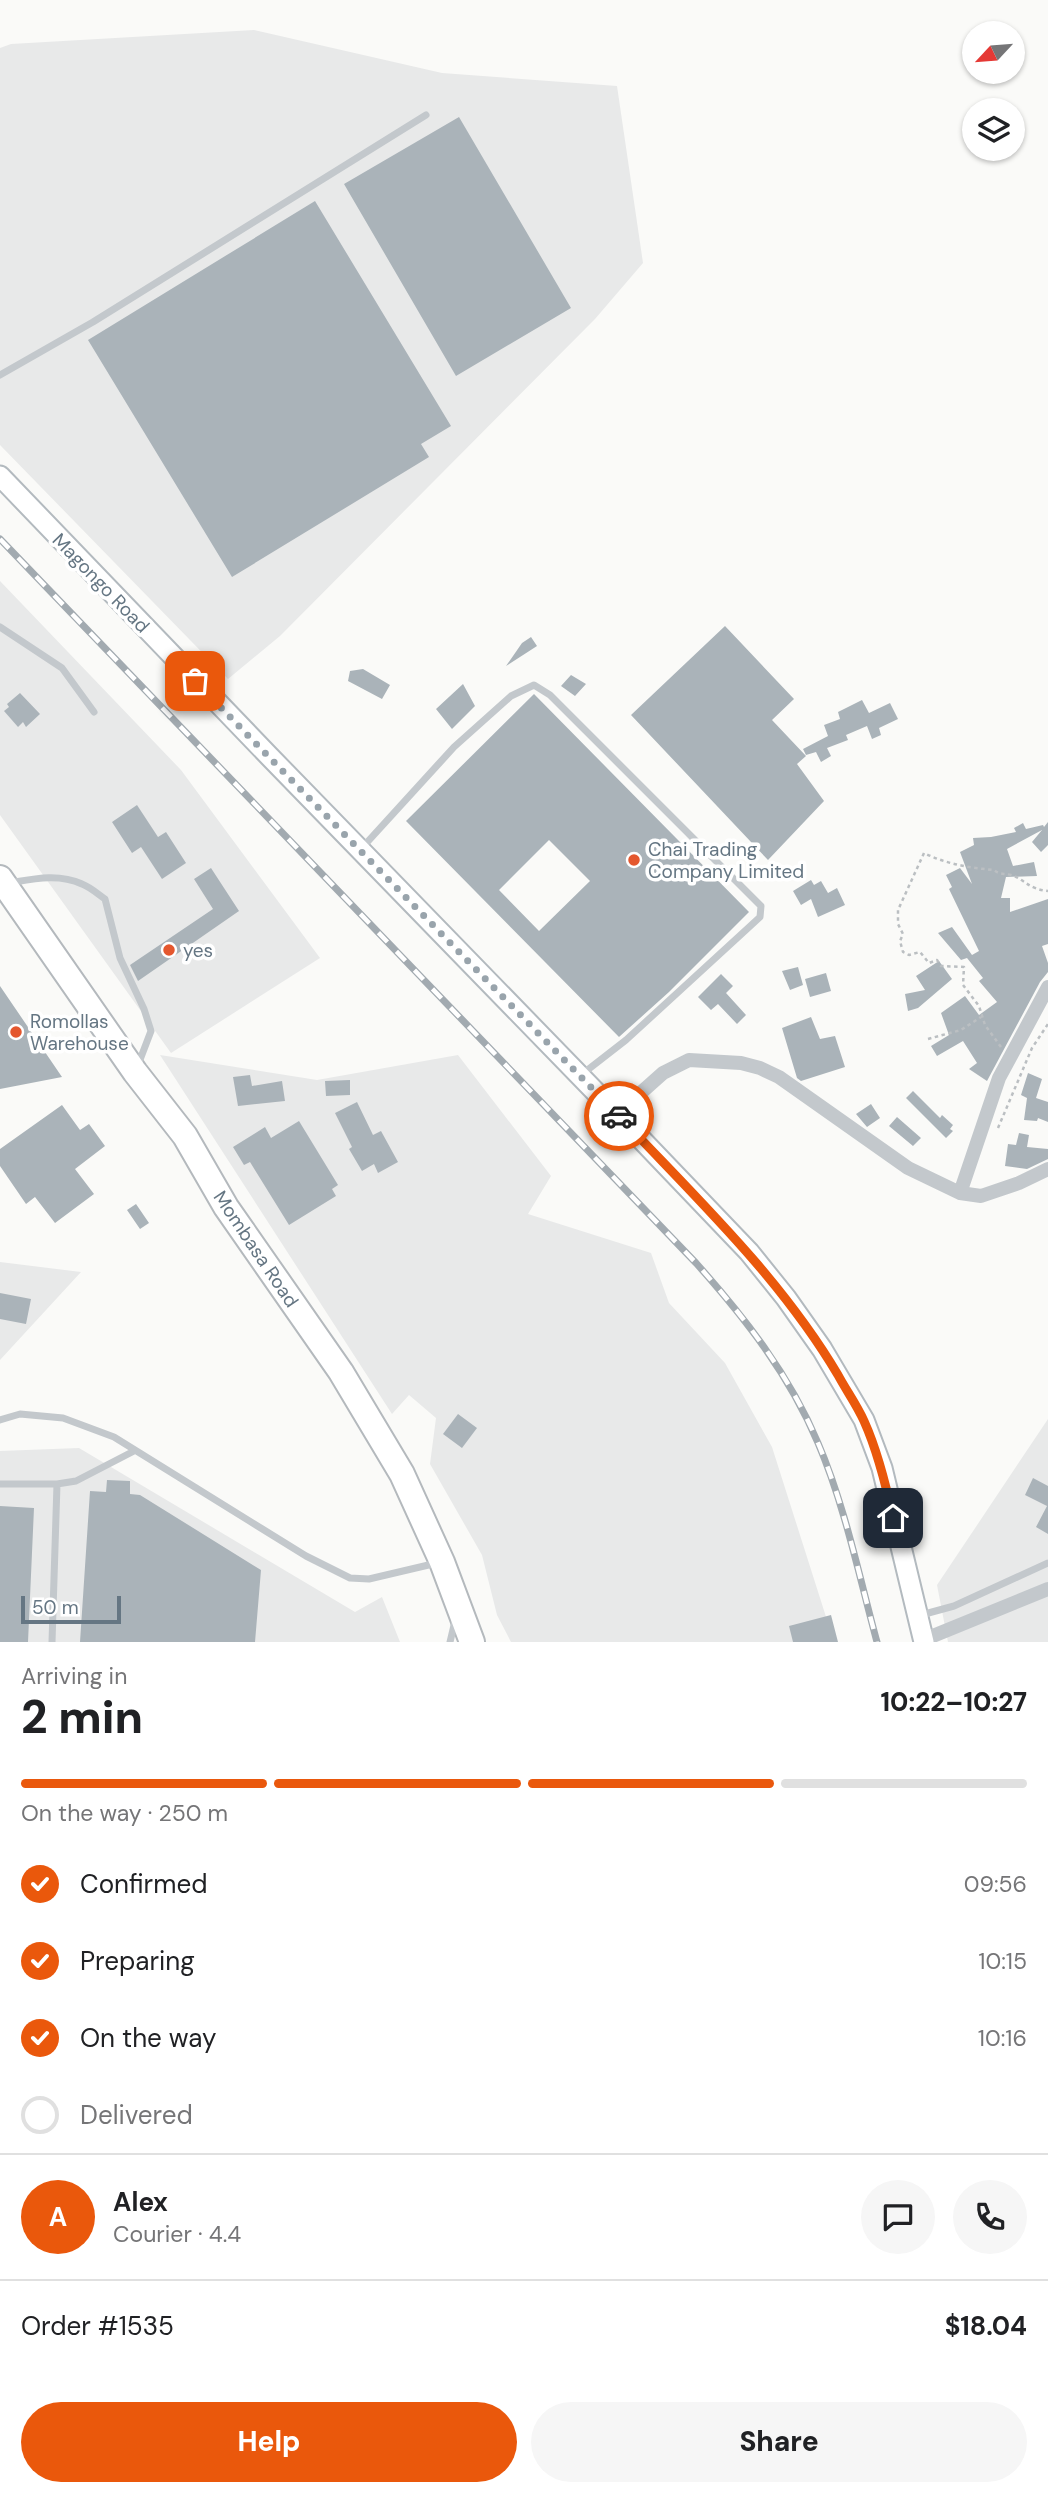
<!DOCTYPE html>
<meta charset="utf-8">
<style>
:root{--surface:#fff;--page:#f6f6f6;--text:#202124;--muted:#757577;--line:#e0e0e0;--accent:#ea580c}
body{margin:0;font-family:"DM Sans",sans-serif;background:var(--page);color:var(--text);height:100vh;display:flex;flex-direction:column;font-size:26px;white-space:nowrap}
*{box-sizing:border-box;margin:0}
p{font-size:23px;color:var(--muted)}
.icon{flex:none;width:38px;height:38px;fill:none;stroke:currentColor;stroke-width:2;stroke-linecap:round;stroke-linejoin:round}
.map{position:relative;height:1642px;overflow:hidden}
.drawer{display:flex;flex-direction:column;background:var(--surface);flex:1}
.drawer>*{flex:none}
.needle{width:46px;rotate:244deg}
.tools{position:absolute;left:962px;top:21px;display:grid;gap:14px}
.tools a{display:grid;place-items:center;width:63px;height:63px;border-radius:50%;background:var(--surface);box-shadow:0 2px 5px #0004;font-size:35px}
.scale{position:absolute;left:21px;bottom:18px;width:100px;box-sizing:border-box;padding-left:7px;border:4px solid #657683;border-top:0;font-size:19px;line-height:24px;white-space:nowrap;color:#657683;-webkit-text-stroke:5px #fff;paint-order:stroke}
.pin{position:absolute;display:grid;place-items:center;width:60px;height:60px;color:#fff;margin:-30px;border-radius:14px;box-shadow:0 4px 10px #0006}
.courier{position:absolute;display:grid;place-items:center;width:70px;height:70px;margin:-35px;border:5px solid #ea580c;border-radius:50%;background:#fff;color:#222;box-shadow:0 2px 9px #0007}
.headline em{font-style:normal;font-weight:800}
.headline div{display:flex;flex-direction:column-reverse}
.headline{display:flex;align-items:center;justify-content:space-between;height:119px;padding:0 21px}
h1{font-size:46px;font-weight:800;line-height:52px}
.bar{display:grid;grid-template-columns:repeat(4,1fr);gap:10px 7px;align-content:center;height:84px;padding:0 21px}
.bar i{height:9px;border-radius:5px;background:var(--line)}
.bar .current{background:var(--accent)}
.bar p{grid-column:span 4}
.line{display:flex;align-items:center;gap:18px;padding:0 21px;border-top:2px solid var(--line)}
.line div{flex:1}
.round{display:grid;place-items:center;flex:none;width:74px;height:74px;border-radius:37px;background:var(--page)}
ol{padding:0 21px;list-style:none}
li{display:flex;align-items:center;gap:21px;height:77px}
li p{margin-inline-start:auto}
li .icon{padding:7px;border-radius:50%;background:var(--accent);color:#fff;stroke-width:4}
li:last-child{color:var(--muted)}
li i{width:38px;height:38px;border:4px solid var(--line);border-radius:50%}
.cta{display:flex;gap:14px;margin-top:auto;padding:14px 21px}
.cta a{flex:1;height:80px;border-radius:42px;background:var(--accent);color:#fff;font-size:28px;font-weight:800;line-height:80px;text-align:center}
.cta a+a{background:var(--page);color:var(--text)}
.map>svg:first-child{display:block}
</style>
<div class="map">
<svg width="1048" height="1642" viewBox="0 0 1048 1642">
<rect width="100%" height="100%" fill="#fafaf8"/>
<path fill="#e8e9e9" d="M254 30 442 73 617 86 643 263 595 319 280 636 228 679 0 445V48L11 44Z
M0 581 181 770 320 958 171 1053 0 815Z
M160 1055 317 1080 458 1055 551 1176 528 1214 651 1253 669 1303 725 1363 772 1447 834 1642H511L497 1615 482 1555 430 1464 436 1418 409 1395 392 1414Z
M0 1262 81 1272 0 1360Z
M1048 1419V1642H948L937 1585Z
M79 1448 355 1612 382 1597 400 1642H0V1451Z"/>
<path fill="#aab3b9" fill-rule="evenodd" d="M459 117 571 308 456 376 344 184Z
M315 201 451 426 421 444 429 457 232 577 88 340Z
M725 626 794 699 772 720 806 756 797 764 824 801 768 860 631 715Z
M531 637 537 646 506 666 522 643Z
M363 669 390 685 382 699 348 681 350 671Z
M571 675 586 684 575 696 561 686Z
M463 684 475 706 452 729 436 709Z
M20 693 40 714 26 727 23 722 18 727 4 711 9 707 7 704Z
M534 694 749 912 669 992 619 1037 406 821ZM549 840 590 881 539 931 499 890Z
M862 700 869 713 890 703 898 719 879 728 881 735 872 739 867 726 846 735 848 740 827 748 831 756 821 762 816 752 806 755 803 749 828 736 824 725 840 719 838 712Z
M137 805 158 837 166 832 186 863 162 879 141 847 132 853 112 822Z
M1048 822V845L1041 852 1032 842 1042 830 1007 849 1013 866 1034 862 1037 876 1006 877 1001 898H1010V912L1048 899V944L1042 946 1048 963V972L1040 982 987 1081 969 1069 977 1063 963 1041 937 1056 931 1046 949 1035 941 1013 965 996 979 1015 997 1002 979 981 983 978 967 958 961 960 938 933 952 927 972 955 979 951 949 889 952 887 946 875 960 868 972 884 960 852 974 845 973 838 991 837 1016 832 1014 828 1023 823 1026 829 1043 825 1044 827Z
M211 868 239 911 138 981 130 965 213 909 194 879Z
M811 880 814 885 821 881 828 893 837 888 845 905 818 917 811 899 801 905 793 891Z
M939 961 952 979 918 1008 908 1011 905 994 925 990 916 976Z
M798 967 803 985 790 990 782 971Z
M826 973 831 991 810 997 805 979Z
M721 974 733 986 726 993 746 1015 737 1024 718 1004 711 1010 698 997Z
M0 986 62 1077 0 1089Z
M811 1017 820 1039 835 1036 845 1067 801 1081 797 1078 782 1028Z
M1028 1073 1042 1079 1036 1098 1048 1102V1122L1038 1118 1037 1121 1024 1120 1027 1098 1021 1095Z
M250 1075 252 1086 282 1081 285 1101 238 1106 233 1077Z
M350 1080V1095L326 1096 325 1081Z
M913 1091 940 1118 942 1115 953 1125 950 1129 953 1131 946 1138 906 1098Z
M357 1102 373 1135 381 1131 398 1162 378 1173 374 1164 362 1171 349 1149 352 1147 335 1113Z
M871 1104 880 1118 867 1127 856 1114Z
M62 1105 80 1130 89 1124 105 1146 75 1169 94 1194 55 1223 35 1197 26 1204 0 1166V1149Z
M897 1117 921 1138 913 1146 889 1126Z
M299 1121 338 1185 332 1189 336 1196 289 1225 250 1162 244 1165 233 1147 265 1127 271 1138Z
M1019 1133 1029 1135 1027 1147 1048 1149V1159L1027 1169 1005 1166 1008 1144 1016 1145Z
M136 1204 149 1223 140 1229 127 1210Z
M0 1293 31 1299 26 1324 0 1319Z
M458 1414 477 1428 462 1448 443 1434Z
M1033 1478 1048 1486V1534L1036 1527 1047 1506 1025 1495Z
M107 1480 130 1481V1494L140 1495 261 1570 255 1642H80L90 1491 106 1492Z
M0 1506 34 1508 28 1642H0Z
M831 1615 838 1642H793L789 1626Z"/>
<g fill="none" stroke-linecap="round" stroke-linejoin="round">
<defs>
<path id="secondary" d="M0 476 269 756 617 1114 749 1252 786 1298 822 1349 864 1420 882 1468 924 1642"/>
<path id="highway" d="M0 878 135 1072 185 1136 226 1207 341 1372 402 1474 442 1562 472 1642"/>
</defs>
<use href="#secondary" stroke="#b3babf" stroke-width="23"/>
<use href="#highway" stroke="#b4b9bd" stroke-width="28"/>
<path stroke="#bbbfc2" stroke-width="2.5" stroke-dasharray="3.5 3.5" stroke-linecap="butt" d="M928 1039 961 1030 981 1017
M1001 1047 985 1025 979 1006 963 985 964 967 941 966 937 960 929 963 920 952 909 955 903 952 900 941 903 934 898 924V910L924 853C946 864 970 868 994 870 1000 875 1003 873 1011 875 1026 880 1028 889 1048 891
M998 1128 1032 1048 1048 1024"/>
<path stroke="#c3c8cc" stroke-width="7" d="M0 375 93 322 426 115
M0 627 62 668 94 712
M361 849 454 747 511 696 534 685 550 695 761 906 760 917 747 929 626 1040 581 1075
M9 883C33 879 58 873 82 884 90 887 98 894 105 899L120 958 144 1009 151 1031 138 1065
M0 1420 20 1414 63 1418 114 1437 306 1556 350 1578 369 1579 437 1563
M0 1484H57L76 1481 134 1451
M921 1615 954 1606 1048 1563
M52 1642 57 1484
M450 1642 455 1621"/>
<path stroke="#c3c8cc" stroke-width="14" d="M617 1114 663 1073 689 1060 741 1063 760 1068 779 1077 908 1168 960 1193 981 1196 1019 1183 1048 1169
M960 1193 999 1078 1048 987
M923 1640 1048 1589"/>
<use href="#secondary" stroke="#fff" stroke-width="19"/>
<use href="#highway" stroke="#fff" stroke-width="24"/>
<defs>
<path id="rail" d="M0 539 696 1263C745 1318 789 1374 818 1443 845 1506 859 1576 877 1642"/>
</defs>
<use href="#rail" stroke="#a2aab0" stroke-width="7"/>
<use href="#rail" stroke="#fff" stroke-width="4.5" stroke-dasharray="13" stroke-linecap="butt"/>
</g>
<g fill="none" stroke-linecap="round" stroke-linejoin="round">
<path stroke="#99a4ac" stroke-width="7" stroke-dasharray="0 12.6" d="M195 681 619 1116"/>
<path stroke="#ea580c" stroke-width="9" d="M619 1116C697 1199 780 1277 838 1375 846 1390 857 1405 864 1421 878 1452 886 1485 893 1518"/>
</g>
<g fill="#e4572e" stroke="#fff" stroke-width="2.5">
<circle cx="634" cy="860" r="7"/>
<circle cx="169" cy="950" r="7"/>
<circle cx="16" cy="1032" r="7"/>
</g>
<g text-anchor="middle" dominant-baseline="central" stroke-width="7" stroke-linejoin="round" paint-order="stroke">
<g font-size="19" fill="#657683" stroke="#fff">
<text transform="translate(101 583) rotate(46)">Magongo Road</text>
<text transform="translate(256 1249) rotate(56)">Mombasa Road</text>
</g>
<g font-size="19" fill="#657683" stroke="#fff" text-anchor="start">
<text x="648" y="849">Chai Trading<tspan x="648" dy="22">Company Limited</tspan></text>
<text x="183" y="950">yes</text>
<text x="30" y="1021">Romollas<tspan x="30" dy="22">Warehouse</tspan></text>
</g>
</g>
</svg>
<div class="tools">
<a><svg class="needle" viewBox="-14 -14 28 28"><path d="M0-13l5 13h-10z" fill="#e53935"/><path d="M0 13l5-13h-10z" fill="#757577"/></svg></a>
<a><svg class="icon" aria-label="layers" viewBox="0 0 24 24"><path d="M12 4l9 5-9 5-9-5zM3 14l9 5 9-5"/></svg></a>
</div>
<div class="scale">50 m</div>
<div class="pin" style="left:195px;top:681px;background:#ea580c"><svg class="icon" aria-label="bag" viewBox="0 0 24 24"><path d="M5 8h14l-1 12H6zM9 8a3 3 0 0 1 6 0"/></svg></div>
<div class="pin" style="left:893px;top:1518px;background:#1f2937"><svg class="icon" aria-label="home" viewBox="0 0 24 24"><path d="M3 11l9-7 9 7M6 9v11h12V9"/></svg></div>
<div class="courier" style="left:619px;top:1116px"><svg class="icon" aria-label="car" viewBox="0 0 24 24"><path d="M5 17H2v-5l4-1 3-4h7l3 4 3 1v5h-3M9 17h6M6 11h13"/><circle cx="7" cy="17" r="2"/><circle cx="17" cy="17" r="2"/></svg></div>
</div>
<section class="drawer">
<div class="headline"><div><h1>2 min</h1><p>Arriving in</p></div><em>10:22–10:27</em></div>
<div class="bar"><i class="current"></i><i class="current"></i><i class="current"></i><i></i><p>On the way · 250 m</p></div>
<ol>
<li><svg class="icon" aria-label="check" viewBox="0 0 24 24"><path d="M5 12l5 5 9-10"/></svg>Confirmed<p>09:56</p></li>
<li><svg class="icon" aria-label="check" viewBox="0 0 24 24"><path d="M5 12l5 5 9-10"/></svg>Preparing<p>10:15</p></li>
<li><svg class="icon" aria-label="check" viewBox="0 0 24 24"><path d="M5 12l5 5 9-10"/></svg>On the way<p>10:16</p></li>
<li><i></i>Delivered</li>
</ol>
<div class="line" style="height:126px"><b class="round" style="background:var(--accent);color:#fff">A</b><div><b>Alex</b><p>Courier · 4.4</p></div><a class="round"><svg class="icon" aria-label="chat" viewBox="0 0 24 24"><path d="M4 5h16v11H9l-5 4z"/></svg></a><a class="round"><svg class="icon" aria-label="phone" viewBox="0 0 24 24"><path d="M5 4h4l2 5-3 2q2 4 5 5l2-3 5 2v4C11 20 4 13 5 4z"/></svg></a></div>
<div class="line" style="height:91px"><div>Order #1535</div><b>$18.04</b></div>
<div class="cta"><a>Help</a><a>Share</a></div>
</section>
